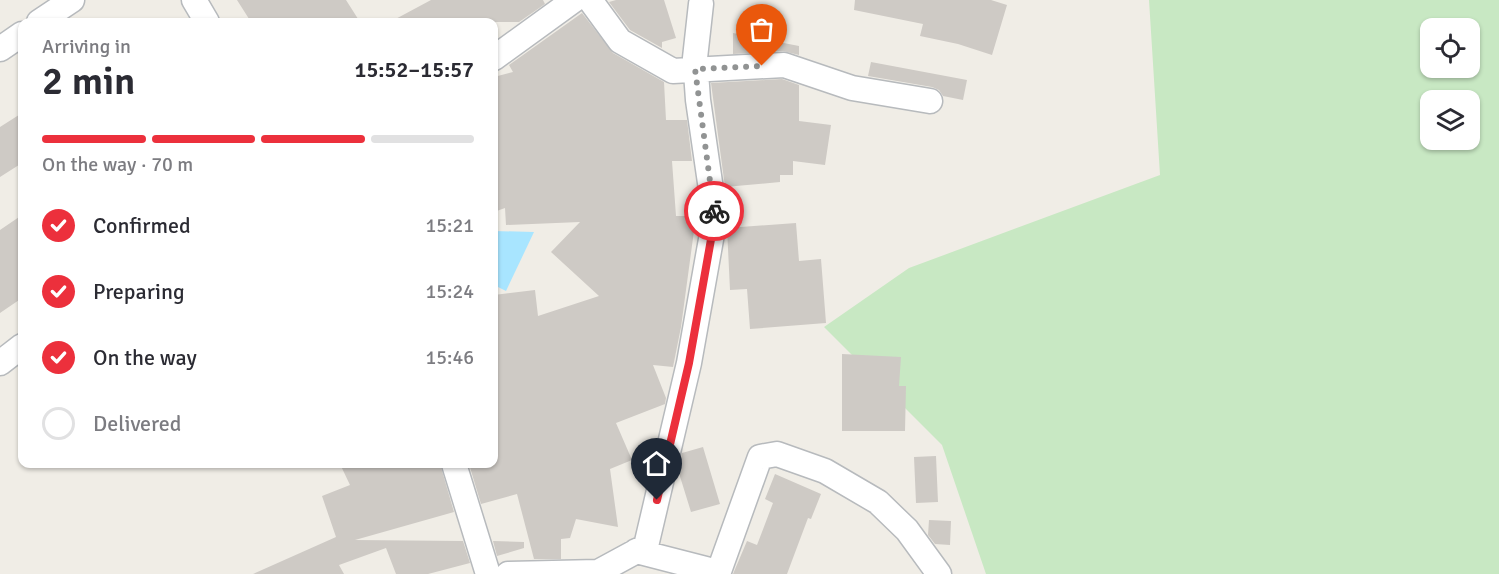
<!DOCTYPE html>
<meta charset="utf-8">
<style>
:root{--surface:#fff;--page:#f2f2f3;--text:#2b2b33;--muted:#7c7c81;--line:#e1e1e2;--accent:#ec303c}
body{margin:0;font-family:Signika,sans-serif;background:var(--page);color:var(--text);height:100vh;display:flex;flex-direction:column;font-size:22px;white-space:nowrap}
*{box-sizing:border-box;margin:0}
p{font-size:20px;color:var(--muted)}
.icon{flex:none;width:33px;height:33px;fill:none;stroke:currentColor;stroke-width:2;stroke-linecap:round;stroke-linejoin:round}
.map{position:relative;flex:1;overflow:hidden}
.details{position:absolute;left:18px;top:18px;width:480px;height:450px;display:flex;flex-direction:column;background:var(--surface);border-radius:12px;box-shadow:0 2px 4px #0004}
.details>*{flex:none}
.buttons{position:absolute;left:1420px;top:18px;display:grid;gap:12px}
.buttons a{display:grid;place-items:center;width:60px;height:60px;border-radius:12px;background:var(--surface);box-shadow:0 2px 4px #0004;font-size:30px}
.pin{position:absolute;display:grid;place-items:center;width:51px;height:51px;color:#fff;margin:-62px -26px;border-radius:50% 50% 50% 0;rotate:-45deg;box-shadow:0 0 6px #0007}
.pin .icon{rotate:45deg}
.courier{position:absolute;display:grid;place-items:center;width:60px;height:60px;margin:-30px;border:4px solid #ec303c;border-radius:50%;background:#fff;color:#222;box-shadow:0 2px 8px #0007}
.summary em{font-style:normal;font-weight:600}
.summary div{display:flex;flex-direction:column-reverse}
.summary{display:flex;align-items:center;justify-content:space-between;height:102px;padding:0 24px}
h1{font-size:39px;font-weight:600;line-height:45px}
.bar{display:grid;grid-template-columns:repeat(4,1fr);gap:9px 6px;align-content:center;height:72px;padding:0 24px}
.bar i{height:8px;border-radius:4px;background:var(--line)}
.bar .on{background:var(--accent)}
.bar p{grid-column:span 4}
ol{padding:0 24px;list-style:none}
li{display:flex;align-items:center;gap:18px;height:66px}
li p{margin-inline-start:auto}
li .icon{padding:6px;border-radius:50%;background:var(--accent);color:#fff;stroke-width:4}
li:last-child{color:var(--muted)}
li i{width:33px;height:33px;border:3px solid var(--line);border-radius:50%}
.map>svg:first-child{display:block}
</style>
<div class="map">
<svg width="1499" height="574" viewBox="0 0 1499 574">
<rect width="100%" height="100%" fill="#f0ede6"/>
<path fill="#c8e8c3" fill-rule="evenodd" d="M1149 0H1499V574H986L942 445 824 327 909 268 1160 175ZM1431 28H1470V68H1431ZM1431 100H1470V140H1431Z"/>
<path fill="#a8e5ff" d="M494 231 534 232 506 291 494 285Z"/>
<path fill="#cecac5" d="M237 0H346L360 22H251Z
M431 0H543L545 4 519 22H390Z
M616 0H664L676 38 662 42V48L630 30 609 2Z
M855 0H991L1007 5 992 55 958 44 920 36 923 24 854 10Z
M582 13 613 53 664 82 666 120H687L692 161H672L676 216H696L681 327 673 367 653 365 666 398 665 404 616 423 632 460 610 469 618 527 576 519 570 538 561 539V559H534L517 494 481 504 469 464H494V295L535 290 538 316 599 296 551 252 580 222 506 225 505 208 494 212V77L513 72 509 65Z
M733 33 799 46V55L783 51 733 54Z
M871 62 967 80 963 100 943 96 939 90 932 87 868 76Z
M782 79 799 85V121L831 125 825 165 793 161V175H780V182L725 187 711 83Z
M22 113V163L0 177V127Z
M22 215V298L0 313V230Z
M796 223 799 261 821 259 826 323 750 329 747 289 730 290 727 228Z
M842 354 901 357 899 386H906L905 431H842Z
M703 447 720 504 691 512 678 470 682 453Z
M936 456 938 502 916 503 914 457Z
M340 464H440L454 512 355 540 463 541 470 563 428 574H396L386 548 339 565 344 574H253L336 537 322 496 350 485Z
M775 474 821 494 811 519 808 518 787 574H733L747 541 757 545 773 503 765 499Z
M929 520 951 521 950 545 935 544 928 535Z
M493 541 524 542V548L497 556Z"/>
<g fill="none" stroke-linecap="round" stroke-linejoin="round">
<defs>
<path id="minor" d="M194 0 207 22
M590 0 620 41 673 71 784 65 852 88 930 101
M39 22 72 0
M0 49 22 34
M494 58 574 0
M0 363 22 346
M454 464 488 574
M636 551 714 571 717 574
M508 574 598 572 646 546 689 363 715 217 698 100 695 58 701 4
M718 574 760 457 777 454 825 471 878 502 907 530 939 574"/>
</defs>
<use href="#minor" stroke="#b7babd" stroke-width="27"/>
<use href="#minor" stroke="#fff" stroke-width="24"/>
</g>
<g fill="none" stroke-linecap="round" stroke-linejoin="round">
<path stroke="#919393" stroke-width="6" stroke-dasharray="0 10.8" d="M714 211 695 69 762 66"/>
<path stroke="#ec303c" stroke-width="8" d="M657 500 689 363 715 217 714 211"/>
</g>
</svg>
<div class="buttons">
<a><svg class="icon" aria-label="locate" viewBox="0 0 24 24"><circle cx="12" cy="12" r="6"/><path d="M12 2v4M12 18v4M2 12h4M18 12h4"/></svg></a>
<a><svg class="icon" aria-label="layers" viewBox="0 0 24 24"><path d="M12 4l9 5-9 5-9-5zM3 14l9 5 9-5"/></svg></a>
</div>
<div class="pin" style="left:762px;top:66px;background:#ea580c"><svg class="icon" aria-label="bag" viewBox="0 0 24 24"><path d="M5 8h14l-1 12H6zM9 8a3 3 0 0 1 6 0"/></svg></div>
<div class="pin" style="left:657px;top:500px;background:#1f2937"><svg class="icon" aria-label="home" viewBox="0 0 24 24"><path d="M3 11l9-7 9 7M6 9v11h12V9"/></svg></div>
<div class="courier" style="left:714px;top:211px"><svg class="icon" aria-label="bike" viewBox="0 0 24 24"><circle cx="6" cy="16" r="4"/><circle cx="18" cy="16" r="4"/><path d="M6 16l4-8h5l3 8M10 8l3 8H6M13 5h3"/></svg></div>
<section class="details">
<div class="summary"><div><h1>2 min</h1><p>Arriving in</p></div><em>15:52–15:57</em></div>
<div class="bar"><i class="on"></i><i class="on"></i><i class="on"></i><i></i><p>On the way · 70 m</p></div>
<ol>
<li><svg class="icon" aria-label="check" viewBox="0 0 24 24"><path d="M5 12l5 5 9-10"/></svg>Confirmed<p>15:21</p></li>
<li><svg class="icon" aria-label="check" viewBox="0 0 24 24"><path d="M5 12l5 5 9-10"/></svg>Preparing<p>15:24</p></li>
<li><svg class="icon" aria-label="check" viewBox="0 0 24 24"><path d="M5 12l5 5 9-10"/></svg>On the way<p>15:46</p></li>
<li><i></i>Delivered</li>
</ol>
</section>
</div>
